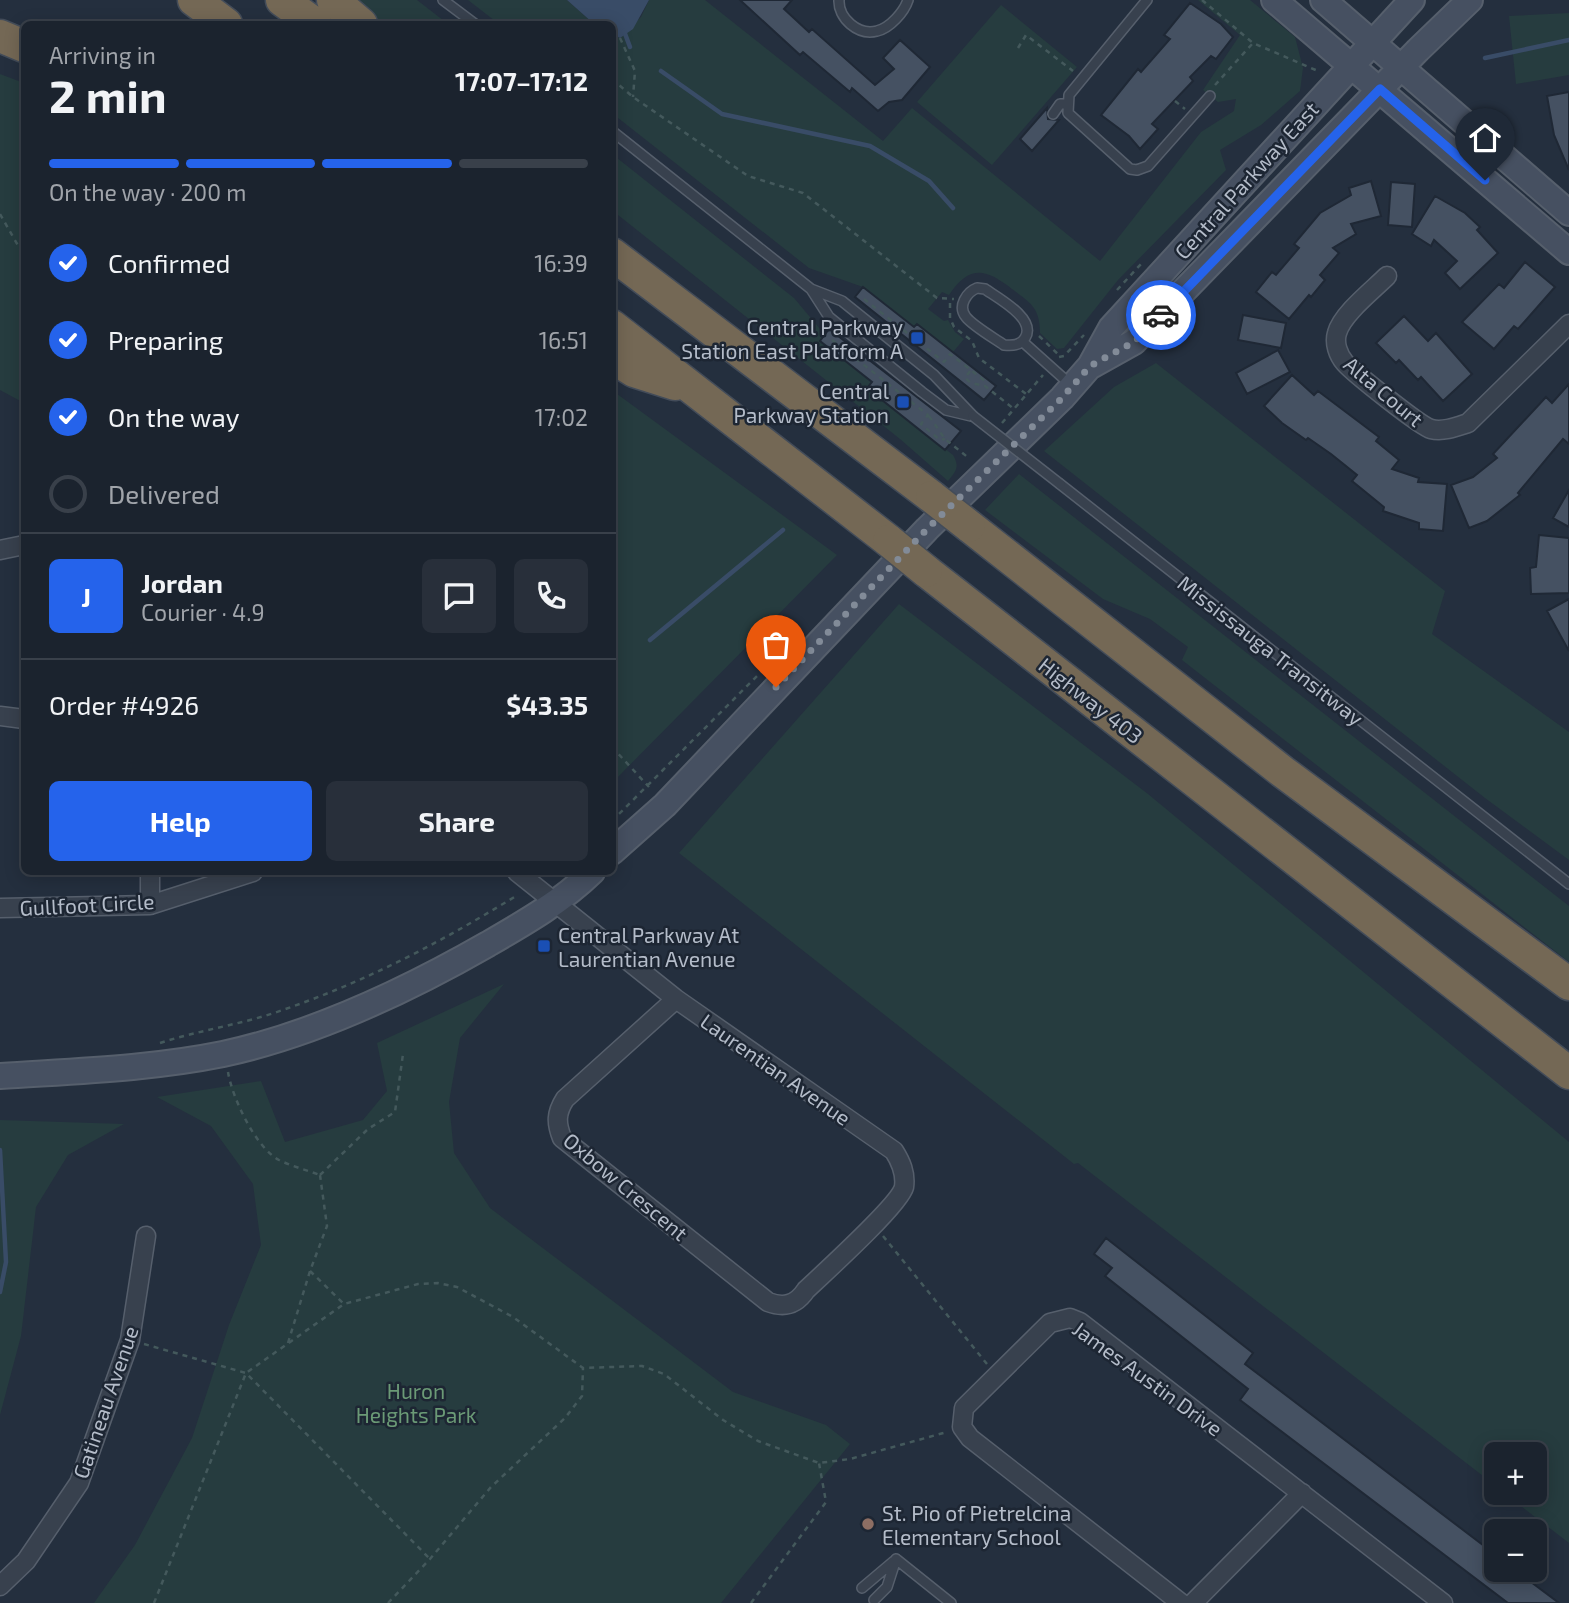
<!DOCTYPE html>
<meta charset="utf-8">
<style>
:root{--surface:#1b232e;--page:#282f3a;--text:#f1f3f6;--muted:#a0a4aa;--line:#39404a;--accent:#2563eb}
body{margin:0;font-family:"Exo 2",sans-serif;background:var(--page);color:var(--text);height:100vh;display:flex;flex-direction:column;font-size:26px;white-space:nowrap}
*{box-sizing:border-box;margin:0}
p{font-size:23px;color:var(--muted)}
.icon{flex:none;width:38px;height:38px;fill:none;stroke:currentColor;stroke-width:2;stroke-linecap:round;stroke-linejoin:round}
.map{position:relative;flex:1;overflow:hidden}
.panel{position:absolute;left:21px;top:21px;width:595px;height:854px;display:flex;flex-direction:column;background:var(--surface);border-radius:10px;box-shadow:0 4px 18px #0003,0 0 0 2px var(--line)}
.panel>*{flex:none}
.tools{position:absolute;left:1484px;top:1442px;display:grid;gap:14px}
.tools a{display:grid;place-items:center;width:63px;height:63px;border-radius:10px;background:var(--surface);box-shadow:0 4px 18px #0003,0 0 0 2px var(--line);font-size:35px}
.pin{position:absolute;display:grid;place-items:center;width:60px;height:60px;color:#fff;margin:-72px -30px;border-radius:50% 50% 50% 0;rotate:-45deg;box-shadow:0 0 7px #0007}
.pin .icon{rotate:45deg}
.courier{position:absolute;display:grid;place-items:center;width:70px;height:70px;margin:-35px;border:5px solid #2563eb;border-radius:50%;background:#fff;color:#222;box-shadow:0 2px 9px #0007}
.head em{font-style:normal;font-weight:700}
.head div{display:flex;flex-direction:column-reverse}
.head{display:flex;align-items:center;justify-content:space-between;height:119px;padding:0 28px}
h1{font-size:46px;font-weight:700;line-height:52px}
.bar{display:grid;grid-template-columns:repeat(4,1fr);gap:10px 7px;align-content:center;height:84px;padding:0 28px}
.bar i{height:9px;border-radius:5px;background:var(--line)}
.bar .on{background:var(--accent)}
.bar p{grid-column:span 4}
.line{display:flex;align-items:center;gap:18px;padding:0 28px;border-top:2px solid var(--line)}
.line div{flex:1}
.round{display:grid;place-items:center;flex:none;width:74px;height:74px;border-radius:10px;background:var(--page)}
ol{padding:0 28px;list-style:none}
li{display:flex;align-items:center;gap:21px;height:77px}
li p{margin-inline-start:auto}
li .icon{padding:7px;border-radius:50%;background:var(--accent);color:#fff;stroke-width:4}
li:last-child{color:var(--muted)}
li i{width:38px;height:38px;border:4px solid var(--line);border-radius:50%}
.button{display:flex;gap:14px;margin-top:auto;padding:14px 28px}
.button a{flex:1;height:80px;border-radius:10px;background:var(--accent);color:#fff;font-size:28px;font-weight:700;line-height:80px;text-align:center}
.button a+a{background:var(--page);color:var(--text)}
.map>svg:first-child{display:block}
</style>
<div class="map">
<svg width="1569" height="1603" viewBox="0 0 1569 1603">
<rect width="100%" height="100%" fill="#242f3e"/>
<path fill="#263c3f" d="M351 0H417L448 24H379Z
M468 0H567L594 24H499Z
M649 0H705L883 141 912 108 1100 261 1201 132 1234 111 1236 99 1218 102 1203 90 1240 35 1198 0H1250L1295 37 1303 68 1300 91 1261 125 1220 150 1226 170 1118 280 1064 348 1057 349 1040 333C1040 308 1031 303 1012 289 986 269 970 264 949 295L942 292 928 309 944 321 948 320 955 332 964 339 953 352 918 324 914 327 863 287 809 268 613 114 612 34 620 38 641 17Z
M1001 5 1077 67 992 165 917 102Z
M1569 13V75L1516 84 1509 16Z
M0 74 24 83V403L0 390Z
M612 154 794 298 825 335 872 381 867 388 953 455C960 467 956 471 948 481L900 439 613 211Z
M1156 363 1445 591 1432 634 1569 732V860L1485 798 1044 451 1114 387Z
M613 391 837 555 613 782Z
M1019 474 1569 906V962L1182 660 1188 647 1150 619 1103 599 985 510Z
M899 604 1148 794 1569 1142V1543L1504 1493H1535V1454H1496V1486L1078 1163 1074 1164 679 853Z
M504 984 460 1038 449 1102 454 1153 490 1208 733 1392 826 1425 850 1444 721 1603H94L135 1545 192 1438 229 1325 261 1245 253 1184 211 1126 157 1097 261 1081 285 1142 363 1120 387 1091 377 1043Z
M0 1120 124 1124 68 1155 36 1207 21 1336 0 1415Z"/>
<path fill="#394c67" d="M567 0H649L633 29 620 38 613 34 612 24H594Z"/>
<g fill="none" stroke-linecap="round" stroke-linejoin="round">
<path stroke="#394c67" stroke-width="4.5" d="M624 31 630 47
M1485 58 1569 40
M661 71 722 114 870 146 929 181 953 208
M650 640 783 530
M0 1150 6 1262 0 1292"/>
</g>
<path fill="#455162" stroke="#1f2835" stroke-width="2" d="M740 0H792L784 9 809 32 812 29 875 85 894 69 883 58 900 40 930 67 902 100 889 102 878 111 852 88 850 92 803 52 800 55Z
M1190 3 1221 24 1233 37 1216 59 1211 56 1190 77 1193 81 1152 124 1158 129 1140 149 1129 136 1101 115 1138 69 1141 72 1170 39 1164 35Z
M1569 92V170L1554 135 1547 96Z
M1047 108 1048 119 1059 120 1032 151 1020 139Z
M1371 181 1381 216 1351 224 1356 234 1333 248 1339 253 1320 275 1325 280 1311 297 1309 295 1289 319 1256 292 1272 272 1276 275 1299 248 1294 244 1320 213 1351 195 1349 188Z
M1391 182 1415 184 1412 227 1388 225Z
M1435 196 1465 213 1480 227 1477 230 1498 253 1460 289 1445 273 1457 261 1434 240 1431 246 1412 234Z
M1525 262 1555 287 1518 329 1514 326 1494 349 1462 322 1499 284 1504 288Z
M863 287 914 327 917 324 996 386 984 400 855 297Z
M1243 315 1286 323 1281 348 1238 340Z
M1404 316 1428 341 1436 333 1472 374 1443 401 1421 377 1418 380 1399 360 1396 363 1376 343Z
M829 329 961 431 945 450 867 388 872 382 820 341Z
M1278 350 1290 372 1247 394 1236 373Z
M1292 375 1314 395 1318 391 1379 437 1376 441 1399 460 1392 469 1419 478 1418 482 1447 484 1443 531 1419 529V523L1383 511 1384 507 1352 481 1357 475 1331 454 1308 438 1306 440 1282 423 1264 406Z
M1569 384V444L1563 439 1518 493 1520 495 1487 521 1469 528 1451 485 1473 477 1497 458 1493 454 1546 397 1552 403Z
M1569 490V527L1553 518Z
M1539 535 1569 538V593L1531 594 1530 568 1536 567Z
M1569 599V651L1547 611Z
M1106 1238 1253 1353 1245 1364 1496 1555V1570H1515L1559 1603H1508L1240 1400 1248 1389 1105 1276 1112 1268 1094 1254Z"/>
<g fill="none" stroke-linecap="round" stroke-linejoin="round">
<defs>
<path id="lane" d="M443 0 475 24
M839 0C838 18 858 36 877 31 890 28 904 12 908 0
M1147 0 1069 95 1068 113 1130 169 1137 170 1148 166 1210 96
M1053 114 1060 104H1067
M612 131 811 289 842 301 934 375 973 416
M977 288 985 289C998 298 1037 319 1025 338 1021 345 1012 346 1004 345 994 338 973 326 966 317 957 306 967 292 977 288Z
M811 289 829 317 922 392 946 410 971 416
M1023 342 1071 385
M1060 484 1569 884
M896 1559 951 1603
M862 1588 894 1561
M874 1600 887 1587 896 1559"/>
<path id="street" d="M1387 276C1373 290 1342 314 1337 333 1334 343 1338 355 1345 363 1354 373 1420 426 1431 429 1443 432 1456 427 1468 423L1569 324
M0 550 24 545
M0 716 24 719
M150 872V905
M517 872 676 999 894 1151C901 1162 906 1173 904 1187 900 1204 824 1273 806 1290 796 1305 784 1308 768 1302L562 1138C556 1123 556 1113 565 1099L676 999
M0 908 150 905 253 872
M0 1586 26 1561 79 1483 130 1340 146 1236
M1181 1603 970 1438 962 1427 964 1408 1050 1323 1070 1318 1080 1322 1443 1603
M1193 1603 1302 1493"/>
<path id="secondary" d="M1274 0 1569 252
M1323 0 1569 213
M1091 366 1134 342 1418 50 1470 0
M612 852 665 805 927 529 1062 398 1090 366 1111 328 1412 0
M0 1076C75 1071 149 1069 223 1054 316 1034 406 991 488 944 526 922 561 902 592 872"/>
<path id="highway" d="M194 0 226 24
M282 0 315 24
M333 0 361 24
M0 36 24 46
M612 254 932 497
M612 326 889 541
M612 357 634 371 675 384
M969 526 1283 772 1569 984
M926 571 1569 1073"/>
</defs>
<use href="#lane" stroke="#565f6c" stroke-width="12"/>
<use href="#street" stroke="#565f6c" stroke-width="21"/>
<use href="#secondary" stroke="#565f6c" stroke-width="28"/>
<use href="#highway" stroke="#434c59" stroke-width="35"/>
<path stroke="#44595c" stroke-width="2.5" stroke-dasharray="5 5" stroke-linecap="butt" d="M1202 0 1253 43 1318 71
M620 38 635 71 633 97
M1018 48 1026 35 1073 71
M612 79 633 97 748 176 803 193 937 298 954 299
M1215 85 1253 43
M1175 101 1185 109
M0 214 24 256
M1117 290 1141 264
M864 299 944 362 950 354 985 381V386L1014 409
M950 303V318L954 327 972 341 979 358 1026 394
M1039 336 1060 356
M832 340 928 415 921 424 940 440 945 439
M1059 357 1064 356 1084 335
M970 371 965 378 971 383 985 386
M929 416 945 439 970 459
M1002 423 1043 375
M612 747 649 787
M612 821 778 655
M160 1043C197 1031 237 1025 274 1013 363 983 436 945 516 896
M228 1072C232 1097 255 1147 279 1160 291 1166 306 1170 320 1175
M320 1175 368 1129 395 1112 403 1054
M883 1236 987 1364
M310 1271 344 1304
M288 1343 310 1271 327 1226 320 1175
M144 1344 246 1373 430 1559
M154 1603 246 1373 344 1304 418 1284 438 1283 457 1287 513 1317 583 1368 642 1366 664 1374 723 1420 758 1441 819 1463 850 1459 947 1432
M388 1603 430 1559 491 1487 565 1418 582 1396 583 1368
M751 1603 826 1502 819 1463"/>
<use href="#lane" stroke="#38414e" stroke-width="9"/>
<use href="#street" stroke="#38414e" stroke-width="18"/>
<use href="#secondary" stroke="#465061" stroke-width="24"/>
<use href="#highway" stroke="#746855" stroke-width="32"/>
<defs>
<path id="lane-bridge" d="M973 416 1060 484"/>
<path id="highway-bridge" d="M932 497 969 526
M889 541 926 571"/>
</defs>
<use href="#lane-bridge" stroke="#565f6c" stroke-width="12" stroke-linecap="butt"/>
<use href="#highway-bridge" stroke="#434c59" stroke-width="35" stroke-linecap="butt"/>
<use href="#lane-bridge" stroke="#38414e" stroke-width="9"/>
<use href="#highway-bridge" stroke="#746855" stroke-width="32"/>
</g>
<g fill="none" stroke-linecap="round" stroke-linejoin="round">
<path stroke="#828b98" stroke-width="7" stroke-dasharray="0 12.6" d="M776 687 927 529 1062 398 1090 366 1134 342 1161 315"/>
<path stroke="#2563eb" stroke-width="9" d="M1161 315 1380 89 1485 180"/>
</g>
<g fill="#1a4fb4" stroke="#1d2633" stroke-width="2.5">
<rect x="910" y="331" width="14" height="14" rx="3.5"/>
<rect x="896" y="395" width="14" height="14" rx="3.5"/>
<rect x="537" y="939" width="14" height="14" rx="3.5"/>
</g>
<circle fill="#8d6e63" stroke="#1d2633" stroke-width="2.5" cx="868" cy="1524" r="7"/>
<g text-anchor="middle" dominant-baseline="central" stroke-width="5" stroke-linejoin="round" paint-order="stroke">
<g font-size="21" fill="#b4bcc9" stroke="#1d2633">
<text transform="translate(1246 180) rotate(-48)">Central Parkway East</text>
<text transform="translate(1384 391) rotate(40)">Alta Court</text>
<text transform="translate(1271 650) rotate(38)">Mississauga Transitway</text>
<text transform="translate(1091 700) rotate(38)">Highway 403</text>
<text transform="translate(87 904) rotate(-3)">Gullfoot Circle</text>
<text transform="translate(776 1069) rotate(35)">Laurentian Avenue</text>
<text transform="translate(626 1186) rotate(40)">Oxbow Crescent</text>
<text transform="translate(1148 1378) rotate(36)">James Austin Drive</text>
<text transform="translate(105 1402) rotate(-71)">Gatineau Avenue</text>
</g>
<g font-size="21" fill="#b4bcc9" stroke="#1d2633" text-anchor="end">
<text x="903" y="326">Central Parkway<tspan x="903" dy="24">Station East Platform A</tspan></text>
<text x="889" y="390">Central<tspan x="889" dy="24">Parkway Station</tspan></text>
<text x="558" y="934" text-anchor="start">Central Parkway At<tspan x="558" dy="24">Laurentian Avenue</tspan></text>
<text x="882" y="1512" text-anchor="start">St. Pio of Pietrelcina<tspan x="882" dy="24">Elementary School</tspan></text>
</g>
<g font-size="21" fill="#6b9a76" stroke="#1d2633">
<text x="416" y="1390">Huron<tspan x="416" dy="24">Heights Park</tspan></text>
</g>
</g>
</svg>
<div class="tools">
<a>+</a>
<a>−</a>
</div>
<div class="pin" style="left:776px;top:687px;background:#ea580c"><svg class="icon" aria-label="bag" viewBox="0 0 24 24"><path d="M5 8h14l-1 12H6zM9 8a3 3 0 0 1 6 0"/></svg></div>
<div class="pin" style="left:1485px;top:180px;background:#1f2937"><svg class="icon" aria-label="home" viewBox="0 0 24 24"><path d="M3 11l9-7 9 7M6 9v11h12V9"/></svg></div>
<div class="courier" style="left:1161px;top:315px"><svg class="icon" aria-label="car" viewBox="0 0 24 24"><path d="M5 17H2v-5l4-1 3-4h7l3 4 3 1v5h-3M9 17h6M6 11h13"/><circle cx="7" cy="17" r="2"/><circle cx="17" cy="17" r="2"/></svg></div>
<section class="panel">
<div class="head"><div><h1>2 min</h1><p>Arriving in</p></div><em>17:07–17:12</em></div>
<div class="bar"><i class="on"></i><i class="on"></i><i class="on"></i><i></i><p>On the way · 200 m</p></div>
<ol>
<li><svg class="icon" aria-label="check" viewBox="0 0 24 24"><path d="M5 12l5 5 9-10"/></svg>Confirmed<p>16:39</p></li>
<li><svg class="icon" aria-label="check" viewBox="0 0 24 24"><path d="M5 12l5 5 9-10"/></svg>Preparing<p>16:51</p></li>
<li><svg class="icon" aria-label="check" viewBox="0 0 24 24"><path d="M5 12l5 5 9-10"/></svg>On the way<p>17:02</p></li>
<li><i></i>Delivered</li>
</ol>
<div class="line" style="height:126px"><b class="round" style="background:var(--accent);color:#fff">J</b><div><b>Jordan</b><p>Courier · 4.9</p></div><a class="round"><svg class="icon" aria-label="chat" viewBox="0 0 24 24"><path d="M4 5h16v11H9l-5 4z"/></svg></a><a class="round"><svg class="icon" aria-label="phone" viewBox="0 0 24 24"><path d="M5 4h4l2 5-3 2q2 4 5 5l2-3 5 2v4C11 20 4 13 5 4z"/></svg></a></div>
<div class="line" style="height:91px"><div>Order #4926</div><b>$43.35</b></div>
<div class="button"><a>Help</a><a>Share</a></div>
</section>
</div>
